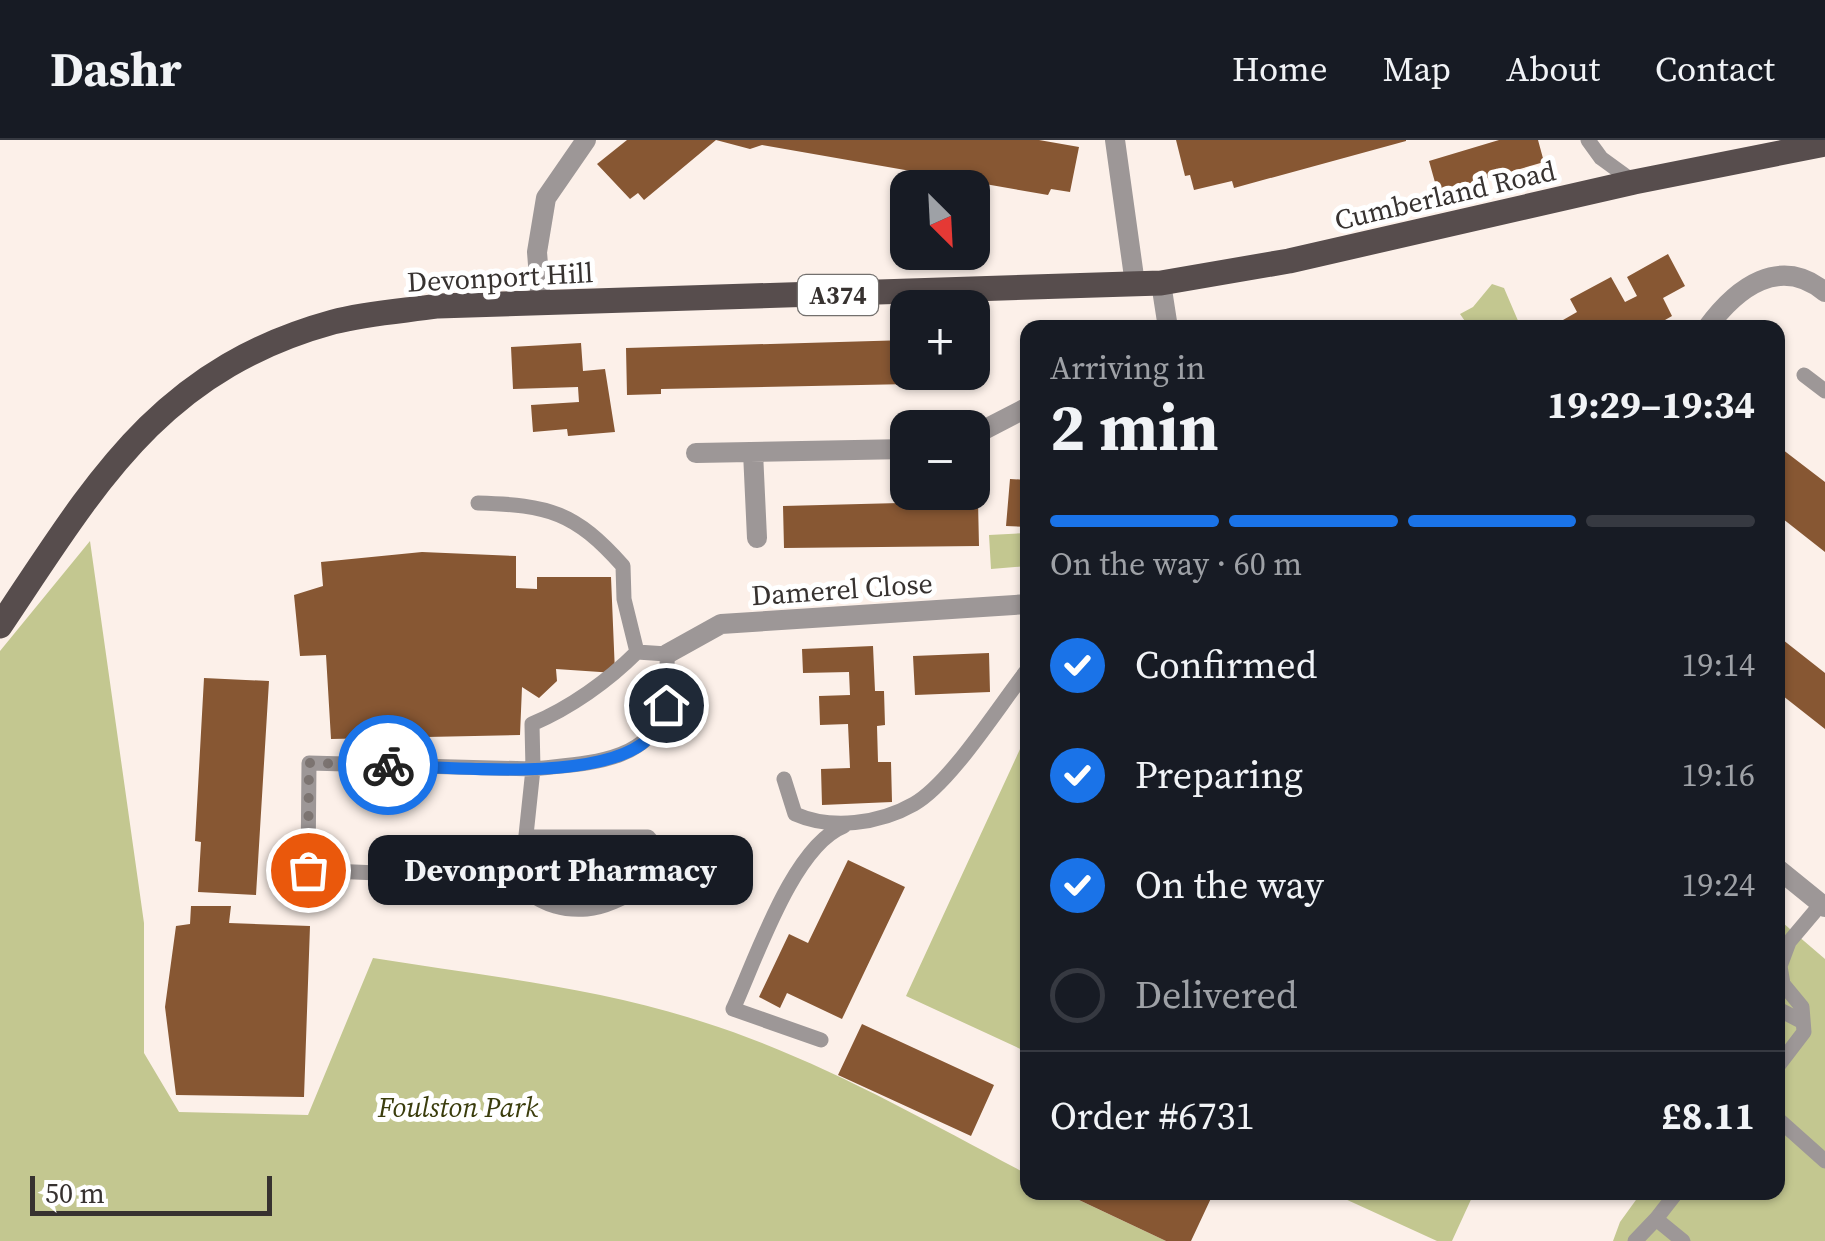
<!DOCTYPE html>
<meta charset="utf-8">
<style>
:root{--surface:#171b24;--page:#20242c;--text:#f1f3f6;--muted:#9ea1a6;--line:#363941;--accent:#1a73e8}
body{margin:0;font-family:"Source Serif 4",serif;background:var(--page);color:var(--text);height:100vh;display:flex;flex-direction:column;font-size:38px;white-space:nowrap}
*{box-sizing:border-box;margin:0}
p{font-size:32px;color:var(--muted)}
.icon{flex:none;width:55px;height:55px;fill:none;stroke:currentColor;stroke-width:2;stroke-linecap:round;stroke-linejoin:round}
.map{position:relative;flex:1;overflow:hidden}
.panel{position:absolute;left:1020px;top:180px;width:765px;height:880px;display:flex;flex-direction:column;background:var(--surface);border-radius:20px;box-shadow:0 2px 8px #0004}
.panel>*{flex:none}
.needle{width:65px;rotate:156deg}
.fabs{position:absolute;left:890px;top:30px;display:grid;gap:20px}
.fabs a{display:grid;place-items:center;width:100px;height:100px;border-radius:20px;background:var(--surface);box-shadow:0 2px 8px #0004;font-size:50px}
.scale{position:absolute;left:30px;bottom:25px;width:242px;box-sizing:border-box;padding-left:10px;border:5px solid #373230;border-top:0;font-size:28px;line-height:35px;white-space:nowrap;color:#373230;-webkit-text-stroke:8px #fff;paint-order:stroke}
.pin{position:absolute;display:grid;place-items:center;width:85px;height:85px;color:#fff;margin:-42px;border:5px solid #fff;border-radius:50%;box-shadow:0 2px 10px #0007}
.courier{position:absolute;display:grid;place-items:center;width:100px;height:100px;margin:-50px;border:8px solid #1a73e8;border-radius:50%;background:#fff;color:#222;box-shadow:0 2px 12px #0007}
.bubble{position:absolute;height:70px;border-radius:20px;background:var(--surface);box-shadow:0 2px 8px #0004;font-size:32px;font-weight:700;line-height:70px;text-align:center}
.head em{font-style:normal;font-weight:700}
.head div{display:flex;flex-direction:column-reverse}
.head{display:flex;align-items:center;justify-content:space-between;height:170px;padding:0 30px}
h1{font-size:65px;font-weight:700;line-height:75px}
.bar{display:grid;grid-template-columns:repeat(4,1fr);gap:15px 10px;align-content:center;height:120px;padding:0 30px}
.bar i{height:12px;border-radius:8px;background:var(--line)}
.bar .current{background:var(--accent)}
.bar p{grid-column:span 4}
.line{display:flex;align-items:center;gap:25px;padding:0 30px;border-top:2px solid var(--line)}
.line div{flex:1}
ol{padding:0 30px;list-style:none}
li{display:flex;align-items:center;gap:30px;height:110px}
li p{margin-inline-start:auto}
li .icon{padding:10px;border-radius:50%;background:var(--accent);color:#fff;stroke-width:4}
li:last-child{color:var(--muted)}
li i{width:55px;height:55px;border:5px solid var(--line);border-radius:50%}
header{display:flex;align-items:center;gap:60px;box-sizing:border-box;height:140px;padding:0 50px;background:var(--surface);border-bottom:2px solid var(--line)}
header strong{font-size:48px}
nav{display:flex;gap:55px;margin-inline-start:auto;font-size:35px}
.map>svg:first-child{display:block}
</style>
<header>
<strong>Dashr</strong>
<nav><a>Home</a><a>Map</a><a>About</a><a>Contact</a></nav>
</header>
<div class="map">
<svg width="1825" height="1101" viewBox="0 0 1825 1101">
<rect width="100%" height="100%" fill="#fcf0e9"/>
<path fill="#c3c790" d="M1492 144 1504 148 1519 183 1511 187H1469L1460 174 1473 167Z
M1026 393 1027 426 991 429 989 395Z
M90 401 144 783V913L179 972 308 975 373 818C483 836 597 847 703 882 817 918 922 979 1027 1034L1028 1052 1064 1053 1166 1101H0V511Z
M1027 594V912L906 856Z
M1783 783 1825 819V1101H1613L1620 1082 1641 1053 1778 1052V797Z
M1332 1053H1474L1452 1101H1437Z"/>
<path fill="#875733" d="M627 0H716L644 60 638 53 630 59 597 24Z
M716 0H1039L1079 7 1070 52 1051 49 1048 55 762 5 750 9Z
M1176 0H1406V1L1234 48 1232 41 1194 50 1190 35 1185 36Z
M1499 0H1538L1544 22 1438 53 1429 21Z
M1668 114 1685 146 1663 158 1672 176 1651 188H1549L1577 172 1570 159 1611 137 1625 162 1637 156 1627 137Z
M908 200V232H959L960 243 661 249V254L627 255 626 208Z
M581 203 583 231 605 229 615 292 568 296 567 289 533 292 531 265 579 262 578 247 513 249 511 207Z
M1778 306 1825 342V412L1778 375Z
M1010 339 1028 340V387L1006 386Z
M978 361 979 406 784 408 783 366Z
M422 412 516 416V448L537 449V437H611L615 533 556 529 557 541 539 558 522 547 520 595 331 599 326 515 300 516 294 455 323 446 321 422Z
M1778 496 1825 533V589L1778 552Z
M873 506 875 551H884L885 585 877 586 878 622H891L892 662 822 665 821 629 850 628 848 584 820 585 819 556 850 555 849 532 803 533 802 509Z
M989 513 990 552 915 555 913 516Z
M204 538 269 541 256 755 198 752 201 702 195 701Z
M848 720 905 747 842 879 787 853 780 868 759 857 789 794 808 803Z
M191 766H231L229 783 310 786 304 957 176 955 165 867 176 786 190 784Z
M862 884 994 945 971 996 838 935Z
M1082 1052H1210L1213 1054 1191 1101H1166L1079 1060Z"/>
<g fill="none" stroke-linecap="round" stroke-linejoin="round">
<path stroke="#9d9797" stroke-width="15" d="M1588 0 1601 18 1634 42
M1804 235 1825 251
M478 363C549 365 575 372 623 426L624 459 637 512
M637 512 667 514C667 531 669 552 665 568 649 625 581 623 533 629L532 584C570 568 608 541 637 512Z
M784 639 795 674C831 690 879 684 914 664 951 643 1000 564 1028 529
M471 737 308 730 309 623 533 629 522 733 527 752C546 765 563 771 587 769 617 767 683 731 648 697H528
M1778 869 1803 882
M821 900 733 869C756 819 793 706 844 686
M1778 926 1804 892 1802 867 1783 844 1780 826 1789 802 1821 764
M1778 979 1825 1021
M1677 1052 1656 1079 1683 1101
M1635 1101 1656 1079"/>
<path stroke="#9d9797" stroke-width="20" d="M1115 0 1135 144
M1161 143 1168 188
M541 163 537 112 546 58 586 0
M1707 188C1737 147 1780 115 1825 152
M972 296 1028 267
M753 312 757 398
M696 313 908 309
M667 514 721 484 1028 464
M1778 729 1825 767"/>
<path stroke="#574d4d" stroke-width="25" d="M0 486C94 346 158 230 333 182 367 173 403 171 438 166L1161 143 1289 121 1634 42 1825 4"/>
</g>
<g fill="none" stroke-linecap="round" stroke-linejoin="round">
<path stroke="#7c7471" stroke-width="10" stroke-dasharray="0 18" d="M308 730 309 623 388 625"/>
<path stroke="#1a73e8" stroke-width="12" d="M388 625C452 627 589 642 642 604 654 595 661 579 666 565"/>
</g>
<g text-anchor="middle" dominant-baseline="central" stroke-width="10" stroke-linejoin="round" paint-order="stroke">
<rect fill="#fff" stroke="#73706e" stroke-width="2.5" x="798" y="135" width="80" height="40" rx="8"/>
<g font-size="25" font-weight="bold" fill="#373230">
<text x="838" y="155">A374</text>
</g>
<g font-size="28" fill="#373230" stroke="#fff">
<text transform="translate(1445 55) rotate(-13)">Cumberland Road</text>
<text transform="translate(500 137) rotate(-3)">Devonport Hill</text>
<text transform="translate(842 449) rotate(-4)">Damerel Close</text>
</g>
<g font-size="28" font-style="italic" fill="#3b3d0d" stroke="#fff">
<text x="458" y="967">Foulston Park</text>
</g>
</g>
</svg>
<div class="fabs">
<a><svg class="needle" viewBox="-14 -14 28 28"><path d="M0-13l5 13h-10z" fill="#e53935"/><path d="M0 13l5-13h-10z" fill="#9ea1a6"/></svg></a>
<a>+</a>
<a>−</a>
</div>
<div class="scale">50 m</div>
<div class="pin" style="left:308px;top:730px;background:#ea580c"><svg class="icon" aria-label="bag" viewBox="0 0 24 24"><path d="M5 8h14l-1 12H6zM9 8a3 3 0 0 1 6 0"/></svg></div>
<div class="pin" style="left:666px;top:565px;background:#1f2937"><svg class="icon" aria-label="home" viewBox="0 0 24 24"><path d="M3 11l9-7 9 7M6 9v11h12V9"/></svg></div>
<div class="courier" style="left:388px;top:625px"><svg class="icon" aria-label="bike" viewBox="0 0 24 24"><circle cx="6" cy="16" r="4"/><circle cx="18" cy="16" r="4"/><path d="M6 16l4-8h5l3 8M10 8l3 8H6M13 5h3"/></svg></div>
<div class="bubble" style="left:368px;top:695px;width:385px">Devonport Pharmacy</div>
<section class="panel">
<div class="head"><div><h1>2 min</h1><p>Arriving in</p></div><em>19:29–19:34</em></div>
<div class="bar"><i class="current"></i><i class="current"></i><i class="current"></i><i></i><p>On the way · 60 m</p></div>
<ol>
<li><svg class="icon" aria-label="check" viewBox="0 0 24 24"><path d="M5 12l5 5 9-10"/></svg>Confirmed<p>19:14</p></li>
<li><svg class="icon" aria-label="check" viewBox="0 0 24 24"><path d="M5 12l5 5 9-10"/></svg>Preparing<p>19:16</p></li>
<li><svg class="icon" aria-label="check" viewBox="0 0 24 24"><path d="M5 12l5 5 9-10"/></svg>On the way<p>19:24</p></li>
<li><i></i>Delivered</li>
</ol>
<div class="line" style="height:130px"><div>Order #6731</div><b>£8.11</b></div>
</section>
</div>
